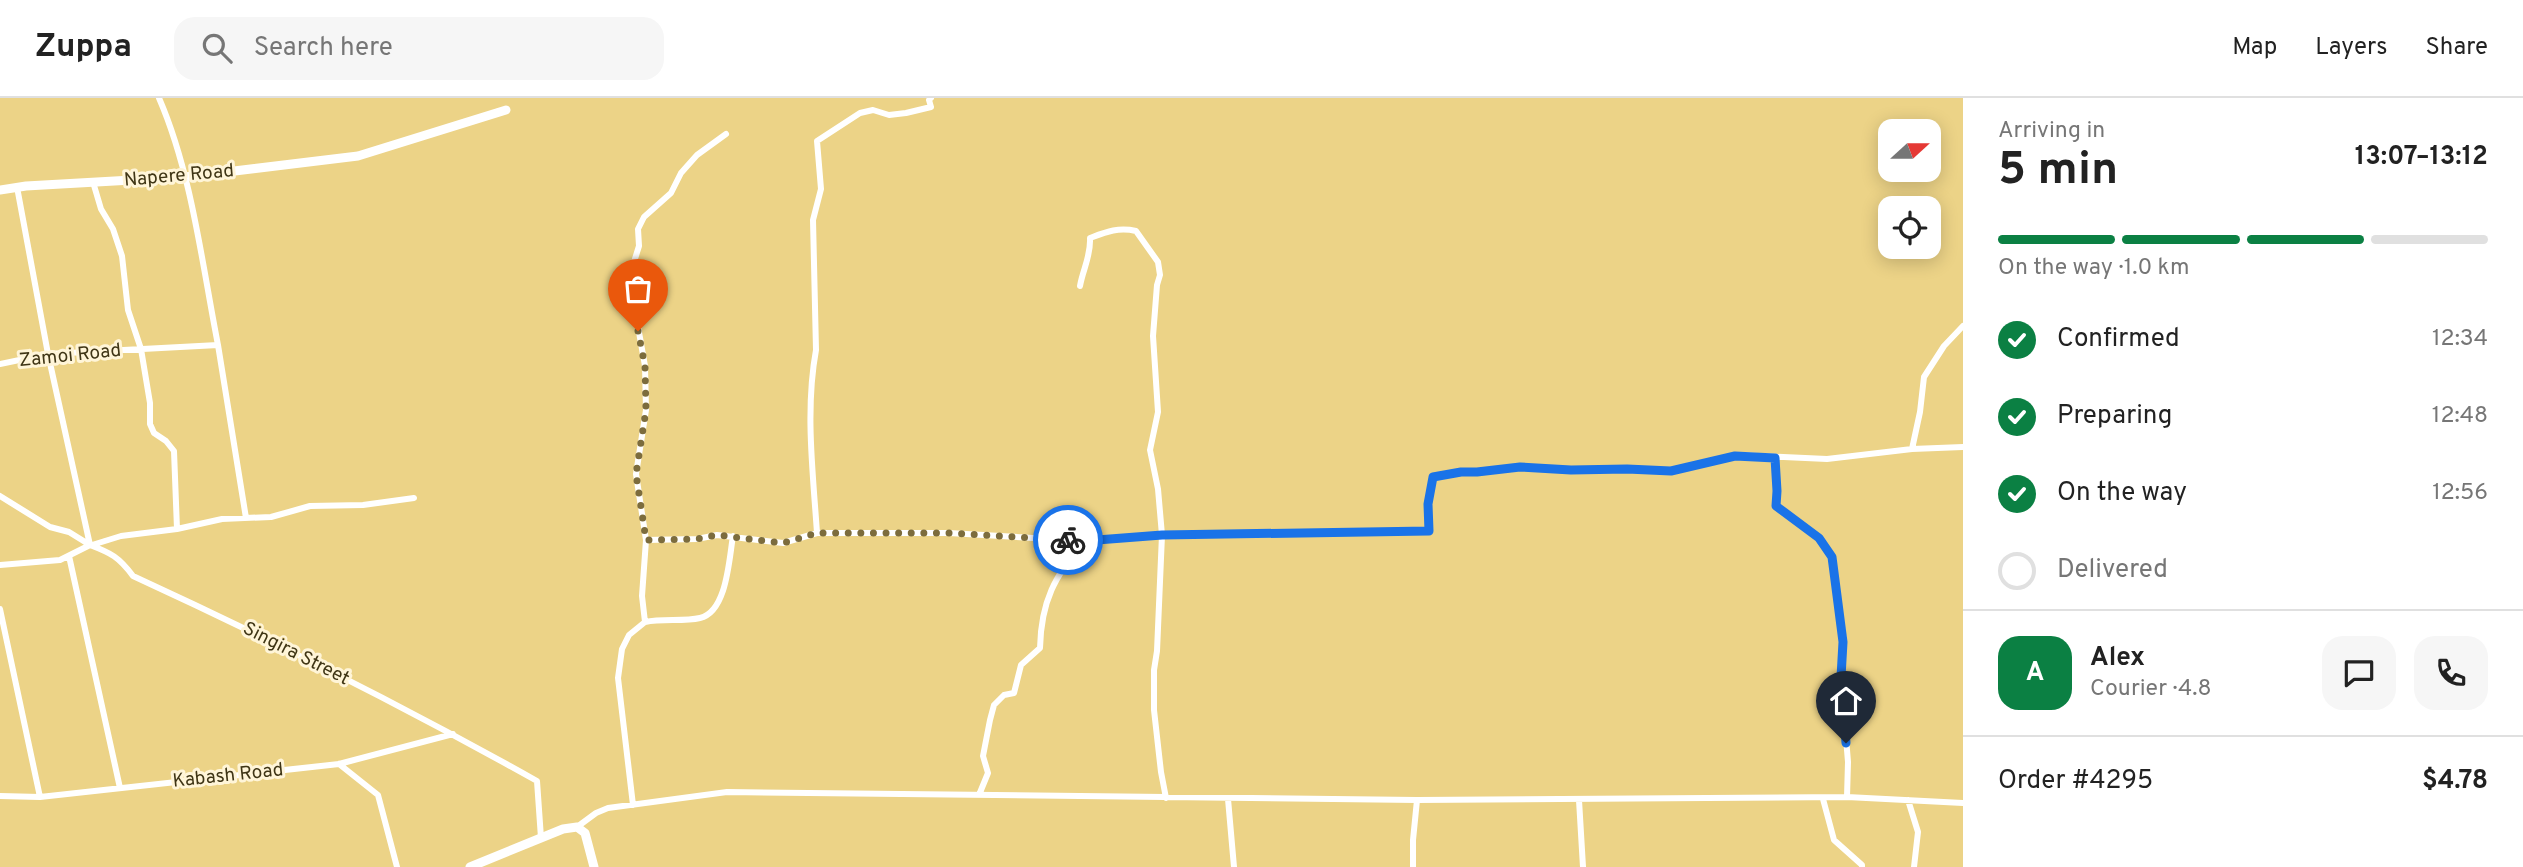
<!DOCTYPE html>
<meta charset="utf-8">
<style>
:root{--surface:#fff;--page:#f6f6f6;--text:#222;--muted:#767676;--line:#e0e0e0;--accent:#0b8043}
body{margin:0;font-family:Overpass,sans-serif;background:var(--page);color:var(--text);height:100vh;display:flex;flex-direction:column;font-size:26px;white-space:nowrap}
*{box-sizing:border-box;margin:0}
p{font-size:23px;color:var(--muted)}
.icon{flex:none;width:38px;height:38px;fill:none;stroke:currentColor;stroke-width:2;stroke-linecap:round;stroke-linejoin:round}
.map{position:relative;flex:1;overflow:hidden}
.drawer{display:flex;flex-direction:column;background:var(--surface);width:560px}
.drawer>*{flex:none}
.needle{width:46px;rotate:69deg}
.controls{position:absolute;left:1878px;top:21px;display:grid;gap:14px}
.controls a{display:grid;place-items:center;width:63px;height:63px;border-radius:14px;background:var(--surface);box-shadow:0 4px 18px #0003;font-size:35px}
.pin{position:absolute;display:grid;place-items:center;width:60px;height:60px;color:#fff;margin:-72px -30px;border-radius:50% 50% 50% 0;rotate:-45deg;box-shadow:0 0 7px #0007}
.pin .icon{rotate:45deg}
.courier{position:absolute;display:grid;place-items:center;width:70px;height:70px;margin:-35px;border:5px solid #1a73e8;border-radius:50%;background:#fff;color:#222;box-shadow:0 2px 9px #0007}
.headline em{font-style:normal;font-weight:700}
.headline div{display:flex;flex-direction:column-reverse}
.headline{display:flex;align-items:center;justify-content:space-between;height:119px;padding:0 35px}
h1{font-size:46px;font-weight:700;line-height:52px}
.bar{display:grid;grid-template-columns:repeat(4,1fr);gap:10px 7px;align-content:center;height:84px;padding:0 35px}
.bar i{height:9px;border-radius:5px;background:var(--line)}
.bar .current{background:var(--accent)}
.bar p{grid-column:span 4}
.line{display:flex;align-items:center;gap:18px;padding:0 35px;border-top:2px solid var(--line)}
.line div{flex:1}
.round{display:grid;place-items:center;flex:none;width:74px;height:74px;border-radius:21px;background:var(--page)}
ol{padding:0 35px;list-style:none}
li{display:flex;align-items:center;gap:21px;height:77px}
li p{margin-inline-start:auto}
li .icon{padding:7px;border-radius:50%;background:var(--accent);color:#fff;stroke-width:4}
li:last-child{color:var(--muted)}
li i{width:38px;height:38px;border:4px solid var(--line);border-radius:50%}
header{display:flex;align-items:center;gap:42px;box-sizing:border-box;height:98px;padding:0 35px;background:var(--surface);border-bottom:2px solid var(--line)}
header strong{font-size:33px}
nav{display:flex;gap:38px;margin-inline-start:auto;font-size:24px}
.search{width:490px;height:63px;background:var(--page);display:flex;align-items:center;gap:18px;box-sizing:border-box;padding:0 24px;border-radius:21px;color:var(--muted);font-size:26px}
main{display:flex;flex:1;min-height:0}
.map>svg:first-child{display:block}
</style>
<header>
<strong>Zuppa</strong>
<div class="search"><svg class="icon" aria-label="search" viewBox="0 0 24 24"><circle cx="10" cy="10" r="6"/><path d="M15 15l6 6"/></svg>Search here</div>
<nav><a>Map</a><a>Layers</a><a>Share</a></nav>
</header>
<main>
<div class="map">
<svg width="1963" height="769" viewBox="0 0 1963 769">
<rect width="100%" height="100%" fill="#ecd387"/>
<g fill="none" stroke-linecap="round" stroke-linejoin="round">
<path stroke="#fff" stroke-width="6" d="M93 84 101 111 113 131 122 158 128 212 141 251 150 305V326L154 335 166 343 174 353 177 431
M17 89 48 256 90 447
M1080 188C1083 171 1091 158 1090 140 1106 134 1118 129 1136 133L1158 164 1160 177 1157 187 1153 238 1158 314 1150 352 1158 391 1162 437 1157 553 1154 572V612L1161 674 1166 700
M218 247 246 420
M0 266 48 256 218 247C202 166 192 76 159 0
M1912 351 1920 314 1924 279 1944 248 1963 228
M1775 360 1777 393 1776 408 1819 440 1832 459 1844 544 1841 579 1848 664 1847 699
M0 398 50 429 69 434 90 447
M817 435C813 375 805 312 816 252L813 122 821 91 817 43 860 15 873 12 889 17 906 15 931 9 929 2 931 0
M646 442 697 441 717 437 783 445 817 435H949L1084 443 1162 437 1429 433 1428 406 1433 379 1461 374H1477L1520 369 1571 372 1627 371 1671 373 1736 357 1827 361 1912 351 1963 349
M92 447 121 438 177 431 222 421 271 419 310 408 363 407 414 400
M69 458 120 690
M0 467 60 462 90 447C111 455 119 459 133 478 270 541 405 609 537 683L541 740
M0 511 40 699
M645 524C663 520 683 524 700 520 727 514 729 461 733 438
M339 666 378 697 397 769
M979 697 988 675 983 658 990 622 994 607 1004 597 1014 595 1021 567 1040 550C1041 503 1055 478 1084 443
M0 698 40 699 339 666 453 636
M1228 701 1234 769
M1823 701 1834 742 1862 767V769
M1579 702 1583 769
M1908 702 1918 734 1914 769
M633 707 618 580 622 551 629 537 645 524 642 498 646 442 636 376 646 312 645 268 634 206V164L639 148 638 131 644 119 671 95 681 75 697 57 726 36
M577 729 596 715 608 710 727 694 1417 702 1847 699 1963 705
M1413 769V742L1417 702"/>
<path stroke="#fff" stroke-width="9" d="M0 92 26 88 185 79 358 58 506 12
M470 769 563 731 577 729 585 735 594 769"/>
</g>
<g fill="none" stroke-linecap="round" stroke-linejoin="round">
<path stroke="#7c6c3d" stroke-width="7" stroke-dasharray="0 12.6" d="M638 233 645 268 646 312 636 376 646 442 697 441 717 437 783 445 817 435H949L1068 442"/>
<path stroke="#1a73e8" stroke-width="9" d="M1068 442 1084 443 1162 437 1429 433 1428 406 1433 379 1461 374H1477L1520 369 1571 372 1627 371 1671 373 1735 358 1775 360 1777 393 1776 408 1819 440 1832 459 1843 544 1841 579 1846 645"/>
</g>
<g text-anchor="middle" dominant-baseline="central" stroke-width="6" stroke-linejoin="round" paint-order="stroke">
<g font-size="19" fill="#3f3515" stroke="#fff5d8">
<text transform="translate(179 78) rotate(-5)">Napere Road</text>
<text transform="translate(70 258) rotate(-6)">Zamoi Road</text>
<text transform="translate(296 556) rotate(27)">Singira Street</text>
<text transform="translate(228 678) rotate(-6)">Kabash Road</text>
</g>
</g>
</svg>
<div class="controls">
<a><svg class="needle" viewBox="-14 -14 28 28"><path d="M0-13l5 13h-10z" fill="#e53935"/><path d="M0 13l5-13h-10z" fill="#767676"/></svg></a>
<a><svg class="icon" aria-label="locate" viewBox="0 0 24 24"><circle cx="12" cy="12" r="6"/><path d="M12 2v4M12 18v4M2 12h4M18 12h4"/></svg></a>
</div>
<div class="pin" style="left:638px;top:233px;background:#ea580c"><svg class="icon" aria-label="bag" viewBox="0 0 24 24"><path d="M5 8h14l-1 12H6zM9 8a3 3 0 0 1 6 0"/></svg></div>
<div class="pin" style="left:1846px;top:645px;background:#1f2937"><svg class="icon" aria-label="home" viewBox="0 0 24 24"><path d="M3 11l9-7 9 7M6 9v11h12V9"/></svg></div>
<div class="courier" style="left:1068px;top:442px"><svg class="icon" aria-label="bike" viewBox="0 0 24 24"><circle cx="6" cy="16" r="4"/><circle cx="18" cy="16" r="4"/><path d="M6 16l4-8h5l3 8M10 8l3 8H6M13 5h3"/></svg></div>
</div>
<section class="drawer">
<div class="headline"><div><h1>5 min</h1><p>Arriving in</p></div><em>13:07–13:12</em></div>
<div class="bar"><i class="current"></i><i class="current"></i><i class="current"></i><i></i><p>On the way · 1.0 km</p></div>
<ol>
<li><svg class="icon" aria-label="check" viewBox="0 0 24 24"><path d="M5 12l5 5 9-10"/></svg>Confirmed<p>12:34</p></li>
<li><svg class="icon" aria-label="check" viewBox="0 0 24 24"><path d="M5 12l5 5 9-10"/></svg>Preparing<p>12:48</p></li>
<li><svg class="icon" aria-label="check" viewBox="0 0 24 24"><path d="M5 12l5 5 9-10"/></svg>On the way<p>12:56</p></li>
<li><i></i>Delivered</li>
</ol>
<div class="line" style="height:126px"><b class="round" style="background:var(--accent);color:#fff">A</b><div><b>Alex</b><p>Courier · 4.8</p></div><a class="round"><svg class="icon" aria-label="chat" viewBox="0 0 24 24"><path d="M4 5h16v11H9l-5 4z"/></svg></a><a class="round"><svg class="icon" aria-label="phone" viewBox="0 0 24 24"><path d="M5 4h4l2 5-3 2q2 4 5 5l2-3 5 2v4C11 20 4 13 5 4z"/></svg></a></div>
<div class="line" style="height:91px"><div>Order #4295</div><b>$4.78</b></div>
</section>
</main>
